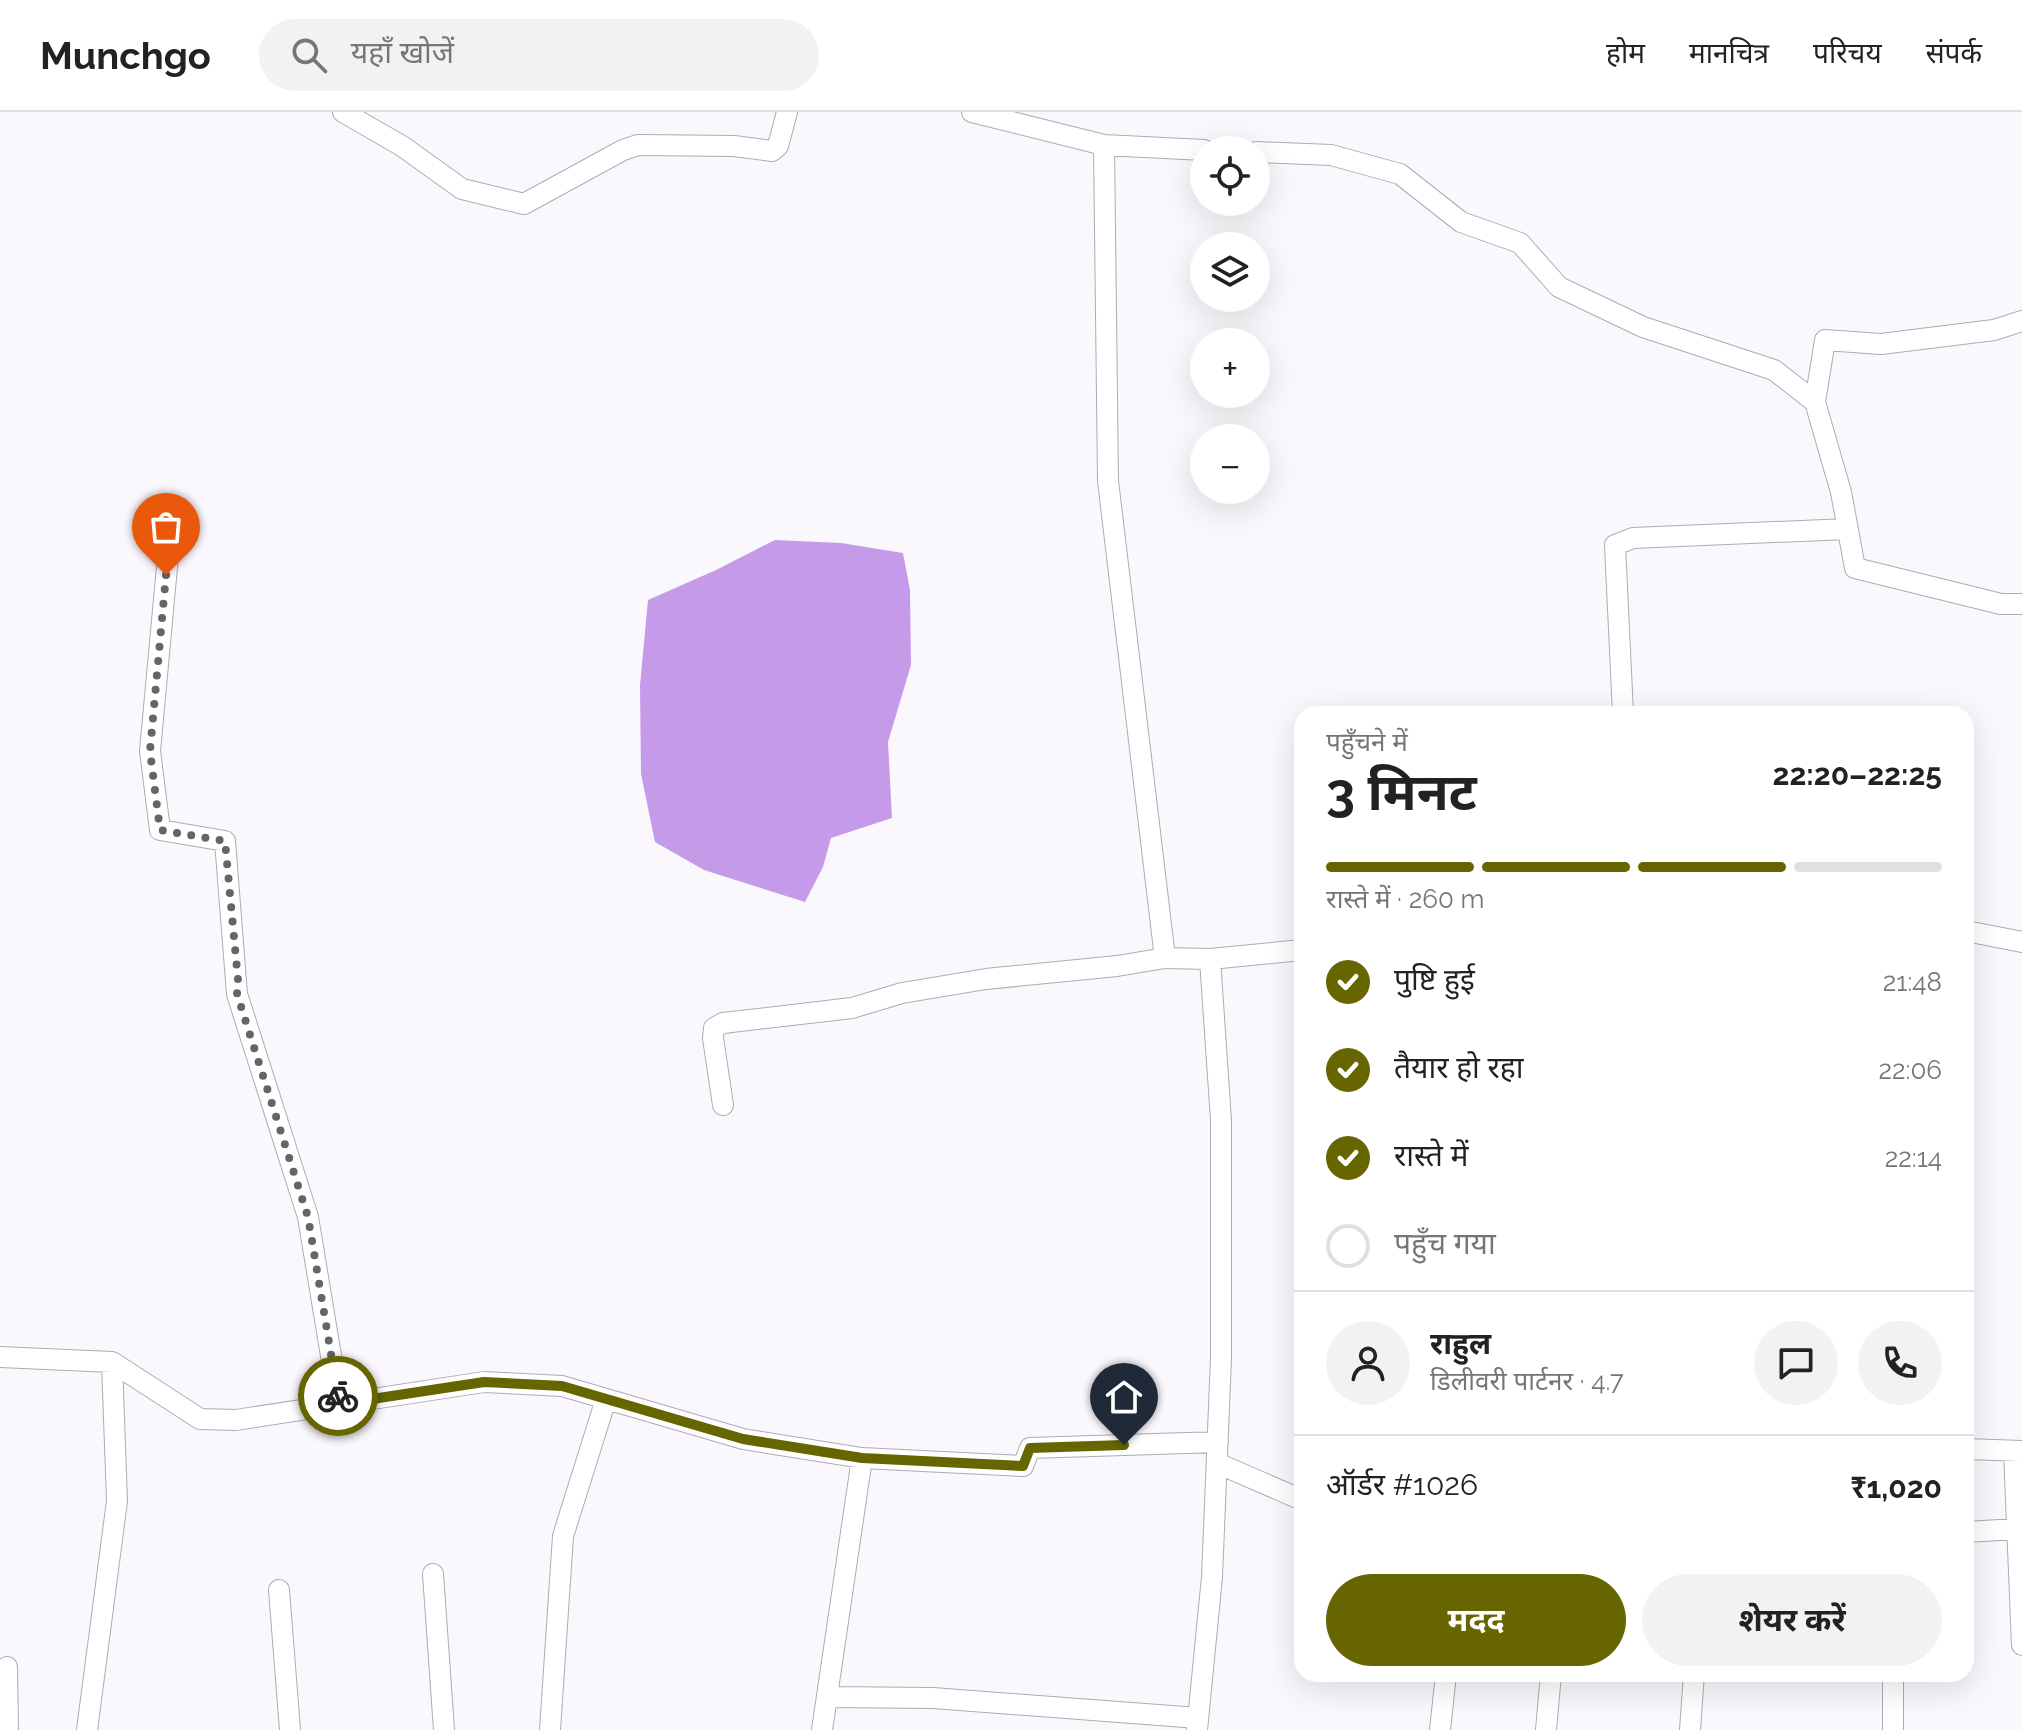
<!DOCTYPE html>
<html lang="hi">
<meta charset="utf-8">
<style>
:root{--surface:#fff;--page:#f2f2f2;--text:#222;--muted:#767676;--line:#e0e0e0;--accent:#666500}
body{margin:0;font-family:Raleway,"Noto Sans Devanagari",sans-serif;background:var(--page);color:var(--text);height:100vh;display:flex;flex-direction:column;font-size:30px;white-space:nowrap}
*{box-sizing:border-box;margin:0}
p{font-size:26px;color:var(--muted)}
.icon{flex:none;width:44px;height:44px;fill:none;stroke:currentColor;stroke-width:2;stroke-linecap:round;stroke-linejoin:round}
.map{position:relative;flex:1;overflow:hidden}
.sheet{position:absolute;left:1294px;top:594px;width:680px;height:976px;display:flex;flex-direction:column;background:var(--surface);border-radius:24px;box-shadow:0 8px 32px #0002}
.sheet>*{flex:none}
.fabs{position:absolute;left:1190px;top:24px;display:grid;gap:16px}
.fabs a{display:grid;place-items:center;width:80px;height:80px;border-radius:50%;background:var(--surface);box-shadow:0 8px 32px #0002;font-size:40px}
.pin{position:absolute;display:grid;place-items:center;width:68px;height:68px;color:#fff;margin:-82px -34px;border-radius:50% 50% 50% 0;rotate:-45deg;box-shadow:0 0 8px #0007}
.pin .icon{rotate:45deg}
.courier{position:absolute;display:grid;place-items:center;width:80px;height:80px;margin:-40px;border:6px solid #666500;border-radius:50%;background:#fff;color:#222;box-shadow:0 2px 10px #0007}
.summary em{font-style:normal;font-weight:700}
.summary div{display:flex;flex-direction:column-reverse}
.summary{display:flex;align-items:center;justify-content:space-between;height:136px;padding:0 32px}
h1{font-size:52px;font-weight:700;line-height:60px}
.bar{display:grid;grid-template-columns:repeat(4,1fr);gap:12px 8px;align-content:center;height:96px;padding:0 32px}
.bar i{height:10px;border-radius:6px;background:var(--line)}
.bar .active{background:var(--accent)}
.bar p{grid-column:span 4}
.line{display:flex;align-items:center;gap:20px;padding:0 32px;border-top:2px solid var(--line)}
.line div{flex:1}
.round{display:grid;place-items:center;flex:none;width:84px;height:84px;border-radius:42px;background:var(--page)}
ol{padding:0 32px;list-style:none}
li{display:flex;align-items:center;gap:24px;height:88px}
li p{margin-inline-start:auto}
li .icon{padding:8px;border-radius:50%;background:var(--accent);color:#fff;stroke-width:4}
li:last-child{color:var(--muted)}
li i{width:44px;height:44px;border:4px solid var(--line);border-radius:50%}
.button{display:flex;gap:16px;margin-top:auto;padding:16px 32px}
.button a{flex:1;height:92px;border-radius:48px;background:var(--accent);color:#fff;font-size:32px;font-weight:700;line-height:92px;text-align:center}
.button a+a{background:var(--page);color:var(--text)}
header{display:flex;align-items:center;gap:48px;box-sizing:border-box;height:112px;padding:0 40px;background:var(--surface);border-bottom:2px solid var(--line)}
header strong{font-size:38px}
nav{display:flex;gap:44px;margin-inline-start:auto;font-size:28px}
.search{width:560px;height:72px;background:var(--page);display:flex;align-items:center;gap:20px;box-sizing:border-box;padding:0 28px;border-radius:44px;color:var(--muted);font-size:30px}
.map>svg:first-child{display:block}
</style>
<header>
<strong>Munchgo</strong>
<div class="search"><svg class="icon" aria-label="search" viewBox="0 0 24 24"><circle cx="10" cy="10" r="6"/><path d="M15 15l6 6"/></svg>यहाँ खोजें</div>
<nav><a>होम</a><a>मानचित्र</a><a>परिचय</a><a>संपर्क</a></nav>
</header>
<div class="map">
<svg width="2022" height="1618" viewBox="0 0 2022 1618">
<rect width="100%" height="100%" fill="#fbf8fd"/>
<path fill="#c59be9" d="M775 428 841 431 903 441 910 478 911 553 888 630 892 706 831 726 823 755 805 790 704 758 655 730 641 662 640 573 648 488 716 458Z"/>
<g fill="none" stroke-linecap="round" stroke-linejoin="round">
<defs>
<path id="minor" d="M343 0 402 34 462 77 524 92 623 38 638 33 734 34 772 39 778 34 787 0
M972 0 1104 33 1204 38
M1104 33 1108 369 1165 846 1210 847 1221 1008V1246L1212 1465 1197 1618
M1256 40 1331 43 1400 62 1461 110 1520 131 1559 175 1643 215 1774 258 1815 290 1841 380 1855 456 2001 492H2022
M1815 290 1825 228 1881 232 1994 218 2022 209
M169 433 150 639 160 718 225 729 237 882 308 1105 339 1292
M1623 602 1615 433 1633 426 1848 417
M1966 819 2022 830
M1210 847 1302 838
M723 993 713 926 714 916 723 911 852 896 902 881 986 867 1117 854 1165 846
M0 1245 112 1250 200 1307 236 1308 484 1270 562 1274 743 1327 862 1346 1023 1354 1030 1336 1218 1330
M1966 1337 2022 1339
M2014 1339 2022 1533
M1217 1351 1302 1388
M1966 1420 2017 1417
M433 1462 444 1618
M279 1478 290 1618
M7 1555 8 1618
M1893 1562V1618
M827 1585 933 1586 1198 1606
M87 1618 117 1389 112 1250
M550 1618 563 1424 606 1287
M822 1618 862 1346
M1440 1618 1446 1562
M1546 1618 1551 1562
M1690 1618 1694 1562"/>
</defs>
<use href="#minor" stroke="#afaab5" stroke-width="22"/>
<use href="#minor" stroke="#fff" stroke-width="20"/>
</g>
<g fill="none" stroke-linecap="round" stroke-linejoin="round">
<path stroke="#666468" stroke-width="8" stroke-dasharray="0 14.4" d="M166 463 150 639 160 718 225 729 238 868 237 882 308 1105 338 1284"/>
<path stroke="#666500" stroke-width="10" d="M338 1284 339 1292 484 1270 562 1274 743 1327 862 1346 1023 1354 1030 1336 1124 1333"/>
</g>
</svg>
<div class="fabs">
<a><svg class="icon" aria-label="locate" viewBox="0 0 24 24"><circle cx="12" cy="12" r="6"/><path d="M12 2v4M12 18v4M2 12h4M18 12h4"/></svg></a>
<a><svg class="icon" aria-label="layers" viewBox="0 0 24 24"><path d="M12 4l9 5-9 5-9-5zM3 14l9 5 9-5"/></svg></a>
<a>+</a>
<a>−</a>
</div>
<div class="pin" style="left:166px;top:463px;background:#ea580c"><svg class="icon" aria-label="bag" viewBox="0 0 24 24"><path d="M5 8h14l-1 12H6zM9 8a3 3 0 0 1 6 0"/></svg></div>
<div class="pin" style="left:1124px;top:1333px;background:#1f2937"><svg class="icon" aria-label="home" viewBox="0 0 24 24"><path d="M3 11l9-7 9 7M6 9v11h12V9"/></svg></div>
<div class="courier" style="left:338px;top:1284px"><svg class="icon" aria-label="bike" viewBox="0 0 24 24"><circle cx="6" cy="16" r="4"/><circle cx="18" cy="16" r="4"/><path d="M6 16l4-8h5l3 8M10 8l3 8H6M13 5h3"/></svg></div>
<section class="sheet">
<div class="summary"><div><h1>3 मिनट</h1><p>पहुँचने में</p></div><em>22:20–22:25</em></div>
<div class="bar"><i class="active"></i><i class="active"></i><i class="active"></i><i></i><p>रास्ते में · 260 m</p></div>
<ol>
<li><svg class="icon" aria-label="check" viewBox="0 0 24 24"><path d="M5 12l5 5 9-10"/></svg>पुष्टि हुई<p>21:48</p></li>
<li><svg class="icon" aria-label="check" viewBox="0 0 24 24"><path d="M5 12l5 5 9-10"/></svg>तैयार हो रहा<p>22:06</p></li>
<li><svg class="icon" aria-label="check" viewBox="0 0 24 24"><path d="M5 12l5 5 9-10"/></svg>रास्ते में<p>22:14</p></li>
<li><i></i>पहुँच गया</li>
</ol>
<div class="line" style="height:144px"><a class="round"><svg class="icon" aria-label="person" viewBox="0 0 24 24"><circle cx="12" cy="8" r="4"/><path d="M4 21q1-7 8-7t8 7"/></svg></a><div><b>राहुल</b><p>डिलीवरी पार्टनर · 4.7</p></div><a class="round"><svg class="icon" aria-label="chat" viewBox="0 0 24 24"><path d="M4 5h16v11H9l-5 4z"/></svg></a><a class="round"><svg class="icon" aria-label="phone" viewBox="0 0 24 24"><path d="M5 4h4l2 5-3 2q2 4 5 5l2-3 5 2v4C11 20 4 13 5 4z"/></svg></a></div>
<div class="line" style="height:104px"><div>ऑर्डर #1026</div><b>₹1,020</b></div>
<div class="button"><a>मदद</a><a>शेयर करें</a></div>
</section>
</div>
